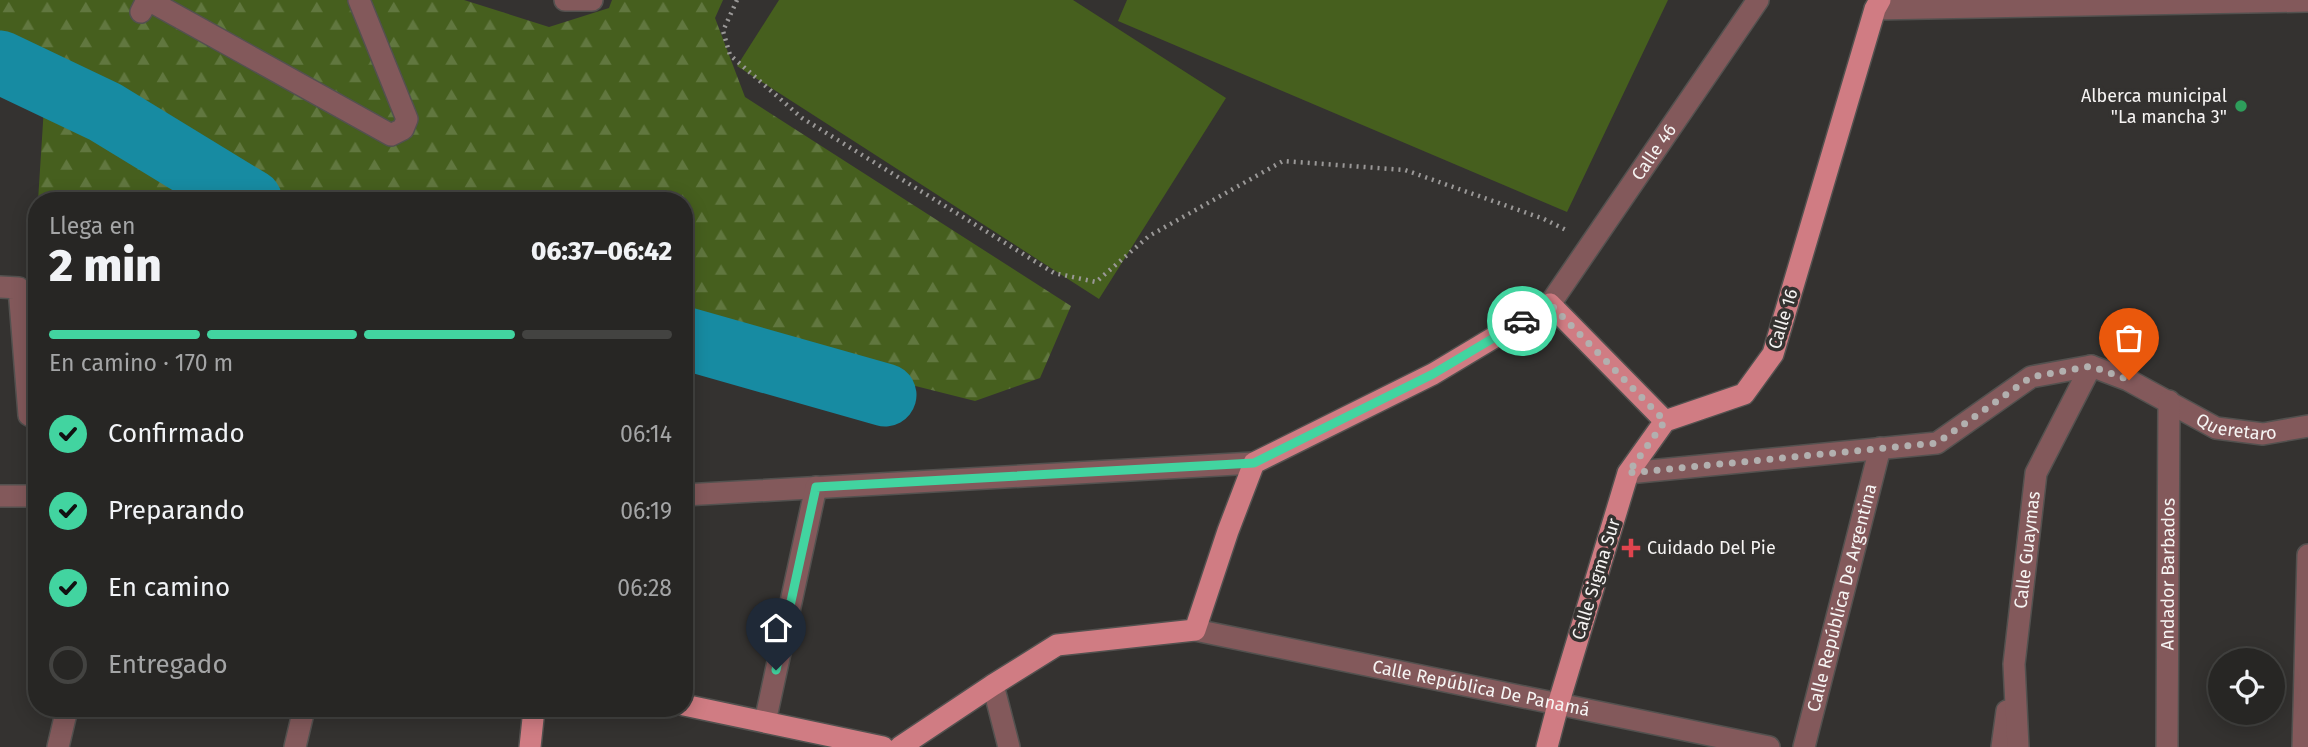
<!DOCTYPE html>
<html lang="es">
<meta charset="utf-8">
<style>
:root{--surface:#272624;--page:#333231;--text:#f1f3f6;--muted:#a4a5a6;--line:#434341;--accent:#42d4a0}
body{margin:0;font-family:"Fira Sans",sans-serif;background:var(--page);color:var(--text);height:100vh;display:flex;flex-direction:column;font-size:26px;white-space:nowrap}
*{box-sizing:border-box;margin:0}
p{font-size:23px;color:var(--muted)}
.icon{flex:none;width:38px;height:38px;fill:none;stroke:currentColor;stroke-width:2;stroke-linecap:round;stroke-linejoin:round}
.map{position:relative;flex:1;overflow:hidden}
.details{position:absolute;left:28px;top:192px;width:665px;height:525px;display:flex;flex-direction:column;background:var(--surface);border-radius:28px;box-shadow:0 4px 18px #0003,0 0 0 2px var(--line)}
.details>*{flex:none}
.tools{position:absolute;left:2208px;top:648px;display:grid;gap:14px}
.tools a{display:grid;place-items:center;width:77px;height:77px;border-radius:50%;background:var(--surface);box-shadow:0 4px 18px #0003,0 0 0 2px var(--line);font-size:35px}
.pin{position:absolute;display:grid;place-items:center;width:60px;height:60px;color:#fff;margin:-72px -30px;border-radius:50% 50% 50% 0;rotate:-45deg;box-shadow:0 0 7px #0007}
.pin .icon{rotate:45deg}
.courier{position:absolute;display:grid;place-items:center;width:70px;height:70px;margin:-35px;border:5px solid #42d4a0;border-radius:50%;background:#fff;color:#222;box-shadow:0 2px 9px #0007}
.head em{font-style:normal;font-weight:800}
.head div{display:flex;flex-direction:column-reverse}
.head{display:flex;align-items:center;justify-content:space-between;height:119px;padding:0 21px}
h1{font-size:46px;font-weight:800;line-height:52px}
.bar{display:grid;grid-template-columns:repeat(4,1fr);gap:10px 7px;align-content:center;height:84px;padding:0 21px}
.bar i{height:9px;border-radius:5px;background:var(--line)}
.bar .current{background:var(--accent)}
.bar p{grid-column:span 4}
ol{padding:0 21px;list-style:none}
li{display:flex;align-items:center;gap:21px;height:77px}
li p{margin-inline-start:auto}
li .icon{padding:7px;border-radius:50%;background:var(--accent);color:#111;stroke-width:4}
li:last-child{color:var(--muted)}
li i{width:38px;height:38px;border:4px solid var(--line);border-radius:50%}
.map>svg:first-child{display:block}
</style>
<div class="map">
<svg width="2308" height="747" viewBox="0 0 2308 747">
<defs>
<pattern id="forest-firs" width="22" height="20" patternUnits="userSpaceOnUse" patternTransform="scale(1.75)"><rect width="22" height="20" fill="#465f1e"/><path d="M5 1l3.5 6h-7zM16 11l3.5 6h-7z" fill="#61773f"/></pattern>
</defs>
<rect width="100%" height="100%" fill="#343230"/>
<path fill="#465f1e" d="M779 0H1073L1226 98 1099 299 737 66Z
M1127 0H1668L1567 212 1118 21Z"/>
<path fill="url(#forest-firs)" d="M0 0H464L549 27 609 8 612 0H723L715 18 745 97 1071 306 1040 378 975 401 844 368 684 317V201H280L202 159 191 201H38L44 107 0 82Z"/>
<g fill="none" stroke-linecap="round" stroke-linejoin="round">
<path stroke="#178ba2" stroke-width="63" d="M0 62 105 112 251 201
M684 338 885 395"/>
<defs>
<g id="minor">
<path d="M565 0H592"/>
<path d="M1875 9 2308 1"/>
<path d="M141 12 145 4 152 2 391 135 403 129 407 119 359 0"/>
<path d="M0 287 19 288 29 415 37 419"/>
<path id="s1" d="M1550 304 1758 0"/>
<path id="s2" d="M1628 473 1937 443 2031 377 2091 366 2128 380 2216 428 2263 434 2308 426"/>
<path d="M684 495 1254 463"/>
<path d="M0 496H37"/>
<path id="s3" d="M1195 630 1769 747"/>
<path d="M993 685 1009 747"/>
<path d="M765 722 816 487"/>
<path d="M58 747 67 709"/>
<path d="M295 747 304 709"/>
<path id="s4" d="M1804 747 1880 448"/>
<path d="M2002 747 2007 711"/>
<path id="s5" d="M2018 747 2014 664 2036 473 2091 366"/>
<path id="s6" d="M2167 747 2169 401"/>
<path d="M2303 747 2308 555"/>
</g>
<path id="major" d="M1665 421 1744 394 1773 354 1875 9 1880 0
M684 705 883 747
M530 747 534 709
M900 747 993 685 1057 645 1195 630 1228 531 1254 463 1433 374 1550 304 1665 421
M1547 747 1558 705 1628 473 1665 421"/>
</defs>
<use href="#minor" stroke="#53514f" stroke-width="24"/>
<use href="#major" stroke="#53514f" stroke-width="24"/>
<path stroke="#9a9897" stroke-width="4.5" stroke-dasharray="2 5" stroke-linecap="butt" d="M737 0 723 31 730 55 802 118 1054 273 1096 282 1149 236 1283 161 1405 170 1544 219 1568 231"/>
<use href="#minor" stroke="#83595b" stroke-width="21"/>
<use href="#major" stroke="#d07c83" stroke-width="21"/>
</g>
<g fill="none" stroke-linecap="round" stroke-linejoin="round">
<path stroke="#b2b0af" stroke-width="7" stroke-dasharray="0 12.6" d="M1522 321 1550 304 1665 421 1628 473 1937 443 2031 377 2091 366 2129 380"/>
<path stroke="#42d4a0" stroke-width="9" d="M776 670 816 487 1254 463 1433 374 1522 321"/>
</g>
<circle fill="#2e9e5b" stroke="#343230" stroke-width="2.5" cx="2241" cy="106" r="7"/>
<path fill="#e0444e" stroke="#343230" stroke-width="2.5" d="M1627.5 537.5h7v7h7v7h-7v7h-7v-7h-7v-7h7z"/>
<g text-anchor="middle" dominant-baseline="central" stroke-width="7" stroke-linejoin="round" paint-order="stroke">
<g font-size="18" fill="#f6f4f3" stroke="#343230" text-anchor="end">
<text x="2227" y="96">Alberca municipal<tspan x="2227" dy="21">"La mancha 3"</tspan></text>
<text x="1647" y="548" text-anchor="start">Cuidado Del Pie</text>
</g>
<g font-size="18" fill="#f6f4f3" stroke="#343230">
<text stroke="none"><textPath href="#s1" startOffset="184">Calle 46</textPath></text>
<text transform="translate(1783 319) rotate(-73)">Calle 16</text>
<text stroke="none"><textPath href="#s2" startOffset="646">Queretaro</textPath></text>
<text stroke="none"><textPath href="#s5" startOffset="198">Calle Guaymas</textPath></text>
<text stroke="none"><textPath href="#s6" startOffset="173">Andador Barbados</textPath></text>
<text transform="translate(1596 579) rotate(-73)">Calle Sigma Sur</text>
<text stroke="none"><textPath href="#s4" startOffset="154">Calle República De Argentina</textPath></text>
<text stroke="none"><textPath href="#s3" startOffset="292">Calle República De Panamá</textPath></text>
</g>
</g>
</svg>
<div class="tools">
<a><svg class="icon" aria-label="locate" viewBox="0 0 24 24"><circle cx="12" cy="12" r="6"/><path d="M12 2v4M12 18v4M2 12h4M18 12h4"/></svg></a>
</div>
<div class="pin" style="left:2129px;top:380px;background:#ea580c"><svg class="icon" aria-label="bag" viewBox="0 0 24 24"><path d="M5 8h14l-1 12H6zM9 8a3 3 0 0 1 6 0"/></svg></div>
<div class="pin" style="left:776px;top:670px;background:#1f2937"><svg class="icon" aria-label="home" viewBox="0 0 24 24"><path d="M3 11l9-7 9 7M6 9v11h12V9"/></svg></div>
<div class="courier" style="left:1522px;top:321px"><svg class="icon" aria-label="car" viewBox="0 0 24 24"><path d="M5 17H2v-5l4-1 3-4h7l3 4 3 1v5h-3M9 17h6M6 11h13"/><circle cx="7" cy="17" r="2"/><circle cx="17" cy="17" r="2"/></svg></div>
<section class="details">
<div class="head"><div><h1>2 min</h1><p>Llega en</p></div><em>06:37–06:42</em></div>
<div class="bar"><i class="current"></i><i class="current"></i><i class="current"></i><i></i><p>En camino · 170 m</p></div>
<ol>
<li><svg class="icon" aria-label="check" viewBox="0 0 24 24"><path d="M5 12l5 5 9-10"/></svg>Confirmado<p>06:14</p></li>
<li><svg class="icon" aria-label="check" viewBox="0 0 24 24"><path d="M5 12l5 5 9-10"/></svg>Preparando<p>06:19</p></li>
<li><svg class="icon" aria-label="check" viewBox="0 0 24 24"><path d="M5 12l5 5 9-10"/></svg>En camino<p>06:28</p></li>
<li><i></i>Entregado</li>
</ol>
</section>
</div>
